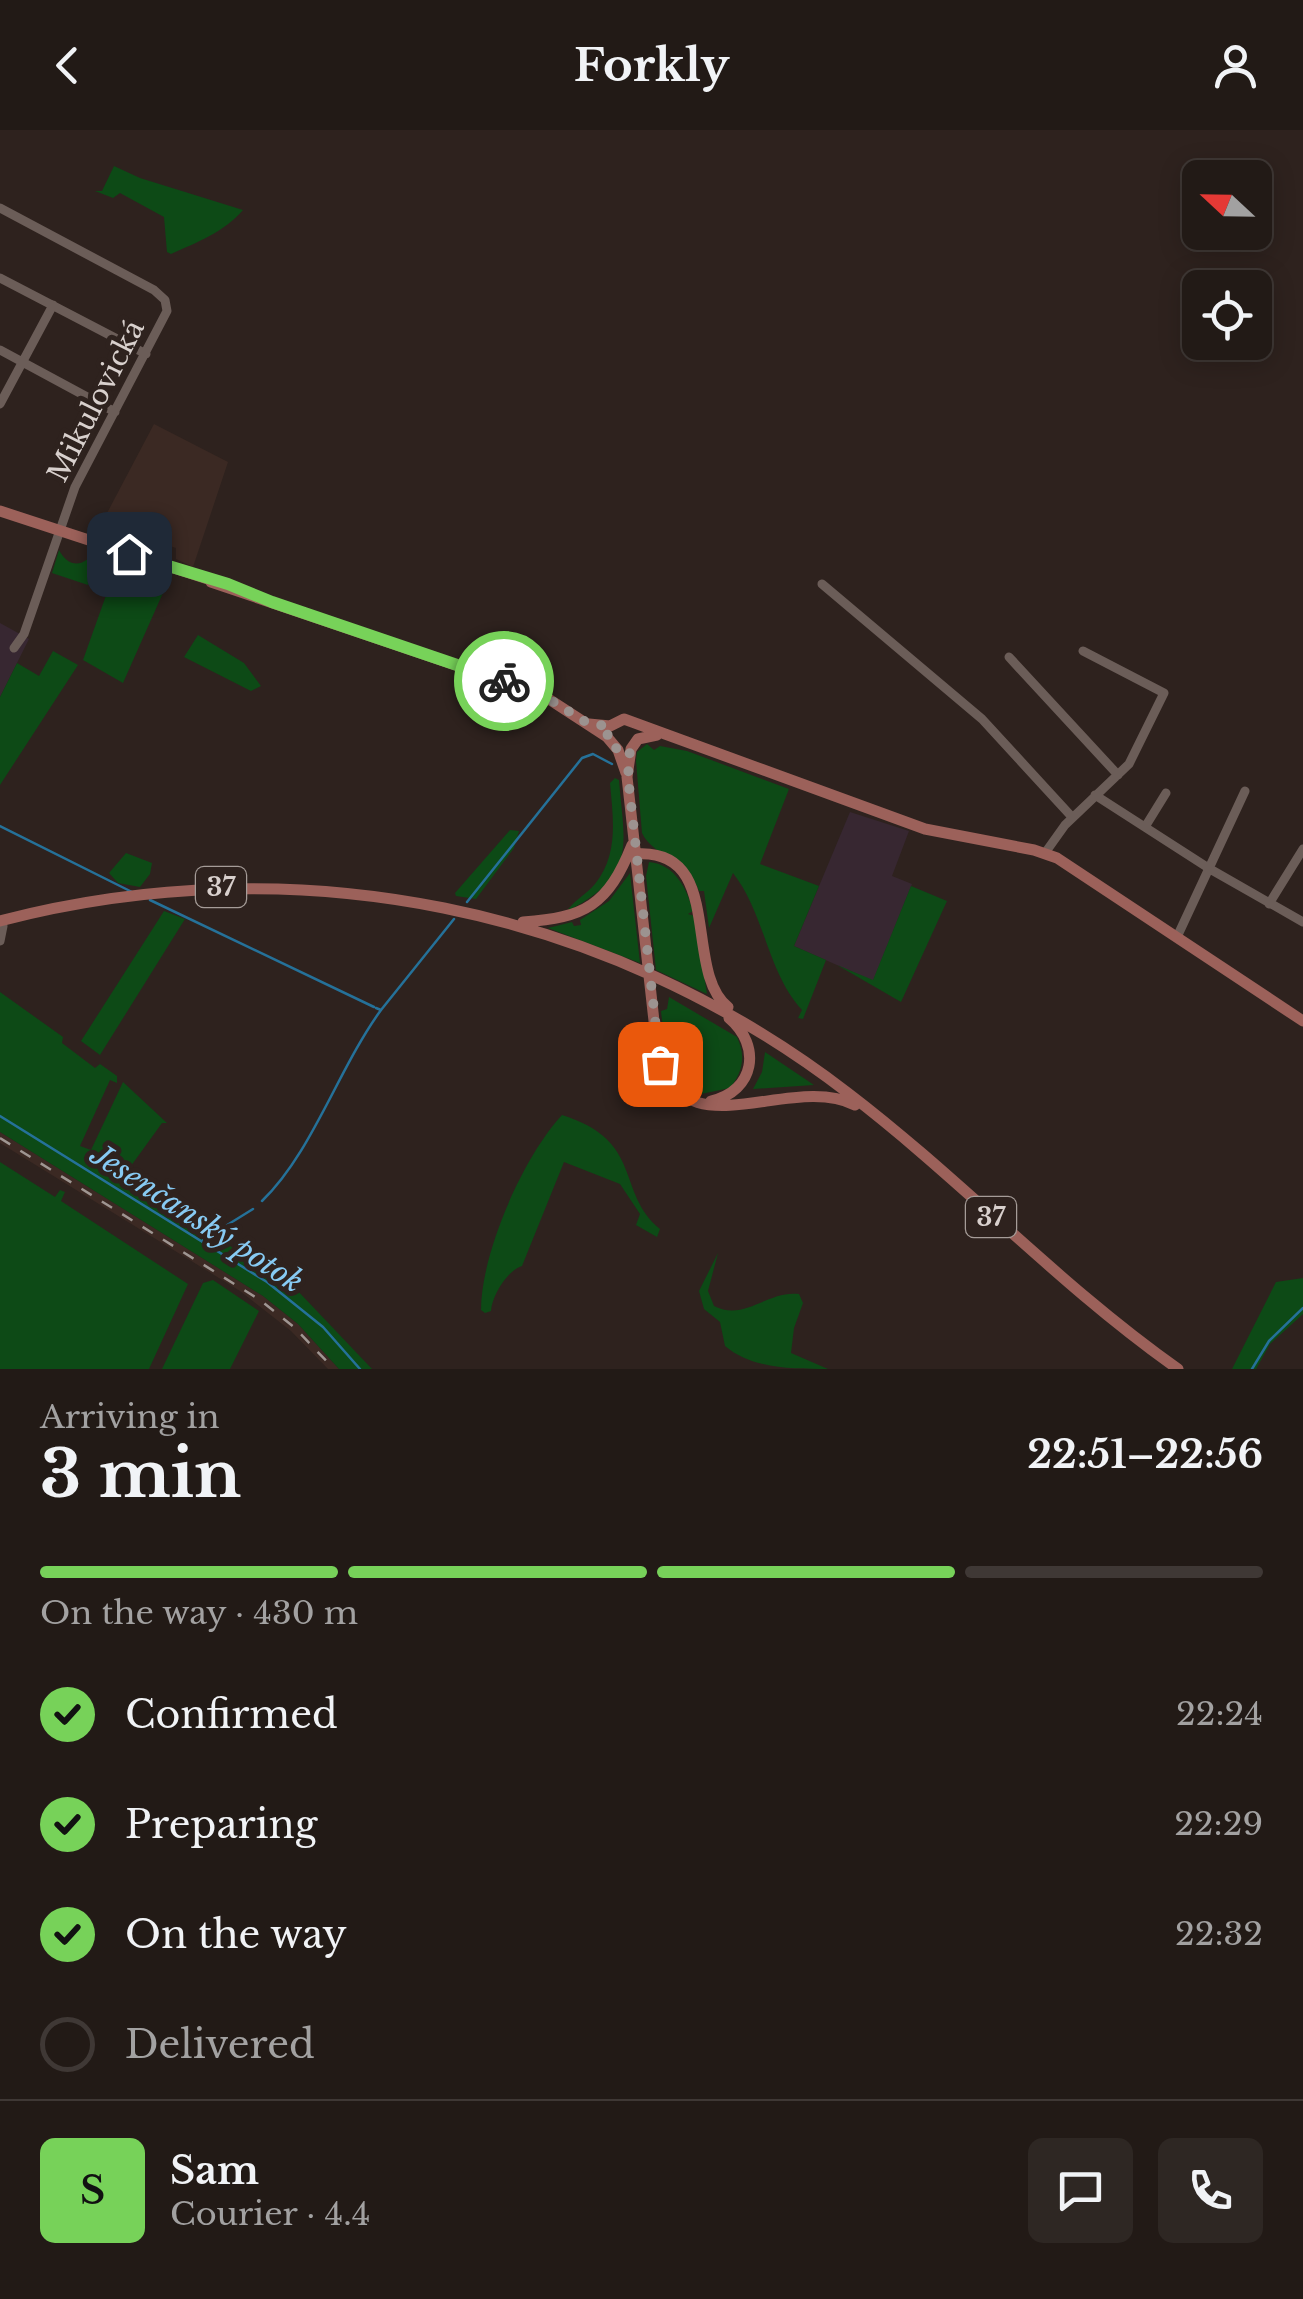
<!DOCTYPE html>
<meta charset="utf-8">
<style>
:root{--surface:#221a16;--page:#2e2723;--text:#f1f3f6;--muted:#a2a1a1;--line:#3f3835;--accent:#77d259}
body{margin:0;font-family:"Libre Baskerville",serif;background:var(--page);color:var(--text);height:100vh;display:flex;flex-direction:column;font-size:38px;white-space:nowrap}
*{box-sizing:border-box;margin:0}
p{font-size:32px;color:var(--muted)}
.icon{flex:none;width:55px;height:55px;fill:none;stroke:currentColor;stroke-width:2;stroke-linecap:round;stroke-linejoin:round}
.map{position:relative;height:1239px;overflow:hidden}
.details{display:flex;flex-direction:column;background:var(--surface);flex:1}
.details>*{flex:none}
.needle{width:65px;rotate:292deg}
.tools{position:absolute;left:1182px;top:30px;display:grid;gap:20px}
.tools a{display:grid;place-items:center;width:90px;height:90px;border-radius:15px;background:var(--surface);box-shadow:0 5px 25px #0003,0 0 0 2px var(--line);font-size:50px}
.pin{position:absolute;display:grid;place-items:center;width:85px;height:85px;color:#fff;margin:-42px;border-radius:20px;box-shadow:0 5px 15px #0006}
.courier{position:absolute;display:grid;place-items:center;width:100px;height:100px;margin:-50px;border:8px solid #77d259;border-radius:50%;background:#fff;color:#222;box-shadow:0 2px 12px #0007}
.summary em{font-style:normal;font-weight:700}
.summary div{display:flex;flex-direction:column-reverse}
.summary{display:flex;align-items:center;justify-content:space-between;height:170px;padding:0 40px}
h1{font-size:65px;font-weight:700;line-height:75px}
.bar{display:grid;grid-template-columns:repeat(4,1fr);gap:15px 10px;align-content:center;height:120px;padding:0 40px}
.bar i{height:12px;border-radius:8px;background:var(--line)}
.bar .active{background:var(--accent)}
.bar p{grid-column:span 4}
.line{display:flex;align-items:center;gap:25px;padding:0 40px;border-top:2px solid var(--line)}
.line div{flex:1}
.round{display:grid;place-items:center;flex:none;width:105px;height:105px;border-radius:15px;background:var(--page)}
ol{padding:0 40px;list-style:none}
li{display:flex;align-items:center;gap:30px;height:110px}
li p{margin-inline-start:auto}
li .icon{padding:10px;border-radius:50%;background:var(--accent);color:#111;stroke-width:4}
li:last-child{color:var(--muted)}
li i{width:55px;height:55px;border:5px solid var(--line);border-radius:50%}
header{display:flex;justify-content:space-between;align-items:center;height:130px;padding:0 40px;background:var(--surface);font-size:45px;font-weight:700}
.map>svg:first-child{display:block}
</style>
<header><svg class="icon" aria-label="back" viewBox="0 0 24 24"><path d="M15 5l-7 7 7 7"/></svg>Forkly<svg class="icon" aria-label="person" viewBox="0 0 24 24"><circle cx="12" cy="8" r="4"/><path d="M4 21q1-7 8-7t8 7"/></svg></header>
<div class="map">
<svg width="1303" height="1239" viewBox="0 0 1303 1239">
<rect width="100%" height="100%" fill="#2e221e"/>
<path fill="#3b2923" d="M154 294 228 332 193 437 176 429V418L170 416 163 427 96 404Z
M0 1002 263 1166 298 1194 339 1239H328L291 1201 240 1161 0 1013Z"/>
<path fill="#372731" d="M0 493 29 509 0 567Z
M850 682 909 701 892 746 912 754 873 851 794 816Z"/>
<path fill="#0d4a16" d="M114 36 140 48 243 80C224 102 198 112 171 124L167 122 164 87 120 63 113 68 95 61H102Z
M59 420C69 439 85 437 95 420L114 436 110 440 126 458 151 467 155 457 149 451 170 447 123 553 83 530 109 457 90 450 88 455 52 443Z
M198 505 244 533 261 556 251 561 184 527Z
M53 521 78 535 0 655V567L17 533 39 546Z
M647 614 654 620 660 616 687 621 789 659 760 734 819 756 794 816 826 830 803 889 798 888 802 880C767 842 765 784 733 743L709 798 704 761H699C688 728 654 728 642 703L636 631 637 622Z
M615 648 619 650C624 714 638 746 567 781 573 771 587 764 595 754 619 724 613 688 610 653Z
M510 700 519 701 514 718 476 769 456 766 455 763Z
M126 723 152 733 150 744 140 757 118 753 109 743Z
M649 732C675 734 687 759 693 781L688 784 695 786 707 864 656 840 646 746Z
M630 743 640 833 548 798 572 792 574 796 581 795 580 790 609 771Z
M911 756 947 771 901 872 837 835 873 850Z
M164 781 185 789 100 925 81 911Z
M0 862 63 907 62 913 95 938 100 934 117 946V953L110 950 80 1016 91 1020 123 952 167 993H162L123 1047 295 1158 372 1239H339L298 1194 263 1166 0 1002Z
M669 867 737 907C746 926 743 941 730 958L701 964 679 950 670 918 665 919 661 881 667 879Z
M765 922 814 955 753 959 762 942Z
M562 985C645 1011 615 1062 660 1099L657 1107 636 1095 640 1084 620 1054 564 1032 522 1136C508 1140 492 1165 491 1181L485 1183 481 1180C481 1123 523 1027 562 985Z
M0 1032 55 1067 60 1060 65 1062 61 1071 188 1154 149 1239H0Z
M718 1123 708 1161 714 1176C745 1192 767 1160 799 1164L803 1173 794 1198 791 1223 828 1239C793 1239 752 1239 725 1216L720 1192 704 1179 699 1161Z
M1303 1148V1184L1270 1214 1256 1239H1232L1276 1152Z
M213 1150 259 1181 230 1239H162L203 1153Z"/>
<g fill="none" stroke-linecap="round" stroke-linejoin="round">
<path stroke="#257199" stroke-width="2.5" d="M0 696 134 763
M150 770 374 877
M467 772 582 628 593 624 612 634
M376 878 381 880 454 789
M0 986 267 1152 323 1197 360 1239
M262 1071C312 1023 338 939 381 880
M203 1110 253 1079
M1252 1239 1269 1211 1303 1178"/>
<path stroke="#6b5d58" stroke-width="9" d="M0 78 154 160 165 170 167 181 75 357 24 504 14 518
M0 148 146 224
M0 220 115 282
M0 274 53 175
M822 454 982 589 1072 687
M1009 527 1118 645
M1095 665 1210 739 1303 792
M1145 697 1166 663
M1045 723 1065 695 1129 634 1164 563 1083 521
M1269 774 1303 719
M1177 807 1245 661
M0 811 3 796"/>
<path stroke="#9c615a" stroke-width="11" d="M0 381 217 452
M211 452 541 564 607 607 618 620 626 643
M589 594 610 596 624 589 925 699 1034 720 1057 728 1303 891
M657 605 638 609 631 619 627 647 657 918C677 1027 789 941 855 975
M635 724C726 717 682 841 728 877
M0 791C296 714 605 776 848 963 962 1050 1060 1156 1178 1239
M523 792C585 788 608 775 632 715
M711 971C755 961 762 916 729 888"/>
<path stroke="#9f9692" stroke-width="2.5" stroke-dasharray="12 12" stroke-linecap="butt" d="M0 1008 260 1170 294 1197 334 1239"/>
</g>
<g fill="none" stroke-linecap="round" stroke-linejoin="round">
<path stroke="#9c9390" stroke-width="10" stroke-dasharray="0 18" d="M504 551 544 566 589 594 610 596 607 607 613 618 630 619 628 647 660 934"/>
<path stroke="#77d259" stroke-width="12" d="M129 424 228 454 272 472 504 551"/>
</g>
<g text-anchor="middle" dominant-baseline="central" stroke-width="10" stroke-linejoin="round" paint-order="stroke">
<g fill="#2e221e" stroke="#a59c98" stroke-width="2.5">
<rect x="196" y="737" width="50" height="40" rx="8"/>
<rect x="966" y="1067" width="50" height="40" rx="8"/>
</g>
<g font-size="25" font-weight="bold" fill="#d8d0cd">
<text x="221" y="757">37</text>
<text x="991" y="1087">37</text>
</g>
<g font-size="28" fill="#d8d0cd" stroke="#2e221e">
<text transform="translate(96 271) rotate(-63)">Mikulovická</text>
</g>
<g font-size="30" font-style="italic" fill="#87caf3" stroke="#2e221e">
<text transform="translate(197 1088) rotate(33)">Jesenčanský potok</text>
</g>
</g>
</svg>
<div class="tools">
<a><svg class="needle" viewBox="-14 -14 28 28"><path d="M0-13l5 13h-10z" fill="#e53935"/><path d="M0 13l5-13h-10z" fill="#a2a1a1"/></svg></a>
<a><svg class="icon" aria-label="locate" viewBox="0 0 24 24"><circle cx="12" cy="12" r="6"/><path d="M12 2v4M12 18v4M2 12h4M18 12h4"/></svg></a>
</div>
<div class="pin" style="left:660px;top:934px;background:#ea580c"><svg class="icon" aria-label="bag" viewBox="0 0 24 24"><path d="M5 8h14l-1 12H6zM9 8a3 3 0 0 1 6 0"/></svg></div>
<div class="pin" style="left:129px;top:424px;background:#1f2937"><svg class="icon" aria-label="home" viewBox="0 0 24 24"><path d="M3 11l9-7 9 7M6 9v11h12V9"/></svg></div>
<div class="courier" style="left:504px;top:551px"><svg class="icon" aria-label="bike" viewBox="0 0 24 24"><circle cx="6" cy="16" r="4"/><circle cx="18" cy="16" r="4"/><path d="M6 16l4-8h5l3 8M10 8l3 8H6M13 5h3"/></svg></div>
</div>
<section class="details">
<div class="summary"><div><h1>3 min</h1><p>Arriving in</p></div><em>22:51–22:56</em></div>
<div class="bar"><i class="active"></i><i class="active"></i><i class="active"></i><i></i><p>On the way · 430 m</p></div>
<ol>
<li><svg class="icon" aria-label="check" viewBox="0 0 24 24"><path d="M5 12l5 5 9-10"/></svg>Confirmed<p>22:24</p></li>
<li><svg class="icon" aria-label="check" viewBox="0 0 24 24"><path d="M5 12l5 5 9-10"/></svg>Preparing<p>22:29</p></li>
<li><svg class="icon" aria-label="check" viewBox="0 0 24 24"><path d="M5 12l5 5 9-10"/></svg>On the way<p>22:32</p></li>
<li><i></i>Delivered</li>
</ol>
<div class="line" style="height:180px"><b class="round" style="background:var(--accent);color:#111">S</b><div><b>Sam</b><p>Courier · 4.4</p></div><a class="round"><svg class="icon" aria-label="chat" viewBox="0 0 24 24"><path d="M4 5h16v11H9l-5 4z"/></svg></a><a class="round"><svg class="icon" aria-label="phone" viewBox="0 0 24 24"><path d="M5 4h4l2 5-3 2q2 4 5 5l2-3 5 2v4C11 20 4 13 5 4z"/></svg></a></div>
</section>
